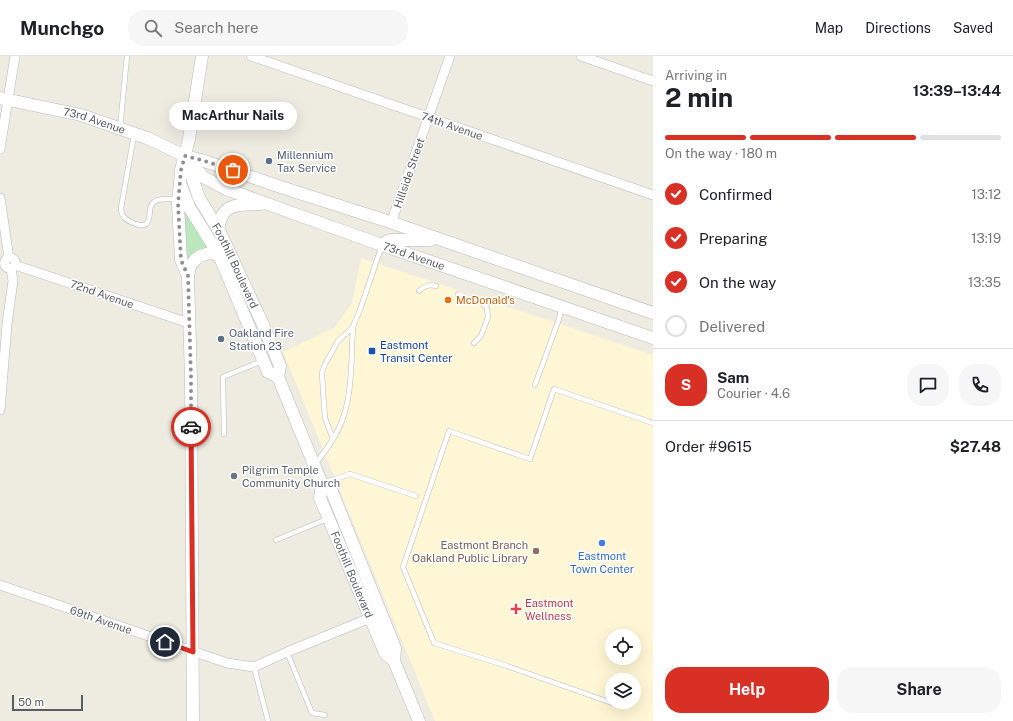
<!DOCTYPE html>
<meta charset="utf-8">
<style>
:root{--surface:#fff;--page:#f6f6f6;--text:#202124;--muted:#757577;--line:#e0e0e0;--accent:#d93025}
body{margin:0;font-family:"Public Sans",sans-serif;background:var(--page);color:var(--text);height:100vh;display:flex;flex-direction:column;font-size:15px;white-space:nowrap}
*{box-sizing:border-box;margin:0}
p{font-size:13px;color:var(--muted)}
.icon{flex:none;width:22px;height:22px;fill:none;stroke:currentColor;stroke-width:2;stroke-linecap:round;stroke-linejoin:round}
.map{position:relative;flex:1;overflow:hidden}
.panel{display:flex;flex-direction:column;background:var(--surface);width:360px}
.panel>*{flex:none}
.buttons{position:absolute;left:605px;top:573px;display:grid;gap:8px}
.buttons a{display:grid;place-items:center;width:36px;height:36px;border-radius:50%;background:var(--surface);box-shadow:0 4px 16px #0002;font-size:20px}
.scale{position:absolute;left:12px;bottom:10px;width:71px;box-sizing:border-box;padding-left:4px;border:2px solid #5a5e63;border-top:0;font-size:11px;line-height:14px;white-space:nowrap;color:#5a5e63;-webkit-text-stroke:3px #fff;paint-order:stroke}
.pin{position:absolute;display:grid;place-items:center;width:34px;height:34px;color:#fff;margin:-17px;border:2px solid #fff;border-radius:50%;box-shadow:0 1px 4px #0007}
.courier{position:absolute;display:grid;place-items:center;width:40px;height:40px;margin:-20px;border:3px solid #d93025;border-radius:50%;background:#fff;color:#222;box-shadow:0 1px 5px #0007}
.bubble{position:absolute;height:28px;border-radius:14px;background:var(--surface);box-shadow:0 4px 16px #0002;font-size:13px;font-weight:700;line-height:28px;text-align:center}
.summary em{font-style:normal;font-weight:700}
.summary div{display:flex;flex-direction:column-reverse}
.summary{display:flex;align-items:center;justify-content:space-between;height:68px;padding:0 12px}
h1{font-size:26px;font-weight:700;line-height:30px}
.bar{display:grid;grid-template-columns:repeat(4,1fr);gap:6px 4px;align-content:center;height:48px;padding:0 12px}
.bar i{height:5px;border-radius:3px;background:var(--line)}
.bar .current{background:var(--accent)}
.bar p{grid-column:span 4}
.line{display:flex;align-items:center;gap:10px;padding:0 12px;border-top:1px solid var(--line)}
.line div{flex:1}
.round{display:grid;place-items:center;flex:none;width:42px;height:42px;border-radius:16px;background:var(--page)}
ol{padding:0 12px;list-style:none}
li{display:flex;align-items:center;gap:12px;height:44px}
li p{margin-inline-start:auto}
li .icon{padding:4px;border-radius:50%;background:var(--accent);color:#fff;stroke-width:4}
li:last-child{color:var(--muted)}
li i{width:22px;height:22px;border:2px solid var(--line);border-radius:50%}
.button{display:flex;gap:8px;margin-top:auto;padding:8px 12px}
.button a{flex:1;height:46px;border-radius:16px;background:var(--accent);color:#fff;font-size:16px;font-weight:700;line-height:46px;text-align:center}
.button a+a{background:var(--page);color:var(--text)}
header{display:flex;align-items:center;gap:24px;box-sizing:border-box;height:56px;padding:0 20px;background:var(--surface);border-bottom:1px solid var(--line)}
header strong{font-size:19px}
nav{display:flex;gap:22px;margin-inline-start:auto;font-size:14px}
.search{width:280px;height:36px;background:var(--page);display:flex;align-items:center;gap:10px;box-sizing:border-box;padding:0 14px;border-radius:16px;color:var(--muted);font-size:15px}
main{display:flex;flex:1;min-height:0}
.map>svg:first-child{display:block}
</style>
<header>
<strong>Munchgo</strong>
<div class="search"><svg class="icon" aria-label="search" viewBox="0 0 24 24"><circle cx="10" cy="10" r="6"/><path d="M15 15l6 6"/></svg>Search here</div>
<nav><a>Map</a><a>Directions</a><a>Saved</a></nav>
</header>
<main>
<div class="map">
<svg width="653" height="665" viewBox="0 0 653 665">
<rect width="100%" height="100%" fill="#eeebe1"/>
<path fill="#fff6d5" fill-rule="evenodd" d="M361 202 653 299V665H435L283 296 334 272 352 247ZM612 580H634V602H612ZM612 624H634V646H612Z"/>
<path fill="#bce7bd" d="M185 155 208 192C197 193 194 196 186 203L184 166Z"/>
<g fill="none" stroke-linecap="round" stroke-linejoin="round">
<defs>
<path id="lane" d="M120 72 127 0
M134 79 121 152C121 155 121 158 124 161 127 165 141 172 146 168 153 162 146 151 155 145 161 142 171 143 177 143
M419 235C423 231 429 228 436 230
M458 238 481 246 487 252 488 261 481 280 474 287
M535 329 559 263 562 251
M224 378 223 321 262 305
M333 383 325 362 323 335 322 317 325 308 338 285 353 271 354 268 360 254 382 189
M315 408C324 397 333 385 339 372 353 343 351 303 353 271
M323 427 350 418 416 440
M276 484 327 463
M287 596 312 657 325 659
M254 611 268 665
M612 647 507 610 434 587 403 511 449 375 530 403 554 333 653 367"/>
<path id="street" d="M251 0 653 139
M581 0 653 25
M0 93 15 0
M0 142 9 202
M391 167 450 0
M4.5 207a5.5 5.5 0 1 1 11 0a5.5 5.5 0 1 1-11 0Z
M15 209 189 267
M0 354 7 268 13 225 11 212
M0 529 227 607 254 611 287 596 375 560"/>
<g id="secondary">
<path id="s1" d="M0 42 81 59 147 82 185 100 201 104 290 134 387 165 653 257"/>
<path id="s2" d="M185 100 199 142 218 173 227 191 244 228 261 264 280 310 278 321 322 428 332 436 395 592 394 605 419 665"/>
<path id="s3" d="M190 105 203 121 226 133 382 189 653 282"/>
<path d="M181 130 189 151 219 199 268 316 278 321"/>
<path d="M218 173C219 169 220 164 222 160 228 146 248 149 261 148"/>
<path d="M382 189 386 186 390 184H431"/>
<path d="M188 220 181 204 178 148 181 114 189 83 202 0"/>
<path id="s4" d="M322 428 320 442 385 597 394 605"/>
<path d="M193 665 191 322 188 220 190 210 195 204 200 200 210 197 219 199"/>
</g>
</defs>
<use href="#lane" stroke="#b7babf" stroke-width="5.5"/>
<use href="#street" stroke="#b7babf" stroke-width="10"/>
<use href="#secondary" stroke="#b7bbc1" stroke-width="13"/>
<use href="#lane" stroke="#fff" stroke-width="4.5"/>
<use href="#street" stroke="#fff" stroke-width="9"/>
<use href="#secondary" stroke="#fff" stroke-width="12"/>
</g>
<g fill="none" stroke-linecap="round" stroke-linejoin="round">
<path stroke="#8e8f8f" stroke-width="4" stroke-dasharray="0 7.2" d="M191 371V322L188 220 181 204 178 148 181 114 185 100 201 104 233 114"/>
<path stroke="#d93025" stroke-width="5" d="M165 586 193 596 191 371"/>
</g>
<g fill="#5c6f8a" stroke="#fff" stroke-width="1.5">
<circle cx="269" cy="105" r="4"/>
<circle cx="221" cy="283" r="4"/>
</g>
<circle fill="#e8710a" stroke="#fff" stroke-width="1.5" cx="448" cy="244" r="4"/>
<rect fill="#1a4fb4" stroke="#fff" stroke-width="1.5" x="368" y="291" width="8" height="8" rx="2"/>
<circle fill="#6b7280" stroke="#fff" stroke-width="1.5" cx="234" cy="420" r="4"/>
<circle fill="#3f7fe0" stroke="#fff" stroke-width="1.5" cx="602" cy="487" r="4"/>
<circle fill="#8d6e63" stroke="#fff" stroke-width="1.5" cx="536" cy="495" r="4"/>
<path fill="#e0444e" stroke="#fff" stroke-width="1.5" d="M514 547h4v4h4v4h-4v4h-4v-4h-4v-4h4z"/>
<g text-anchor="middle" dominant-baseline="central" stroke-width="3" stroke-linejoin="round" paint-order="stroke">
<g font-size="11" fill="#5a5e63" stroke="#fff">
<text stroke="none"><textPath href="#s1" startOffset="97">73rd Avenue</textPath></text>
<text transform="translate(452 70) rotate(19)">74th Avenue</text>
<text transform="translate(409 117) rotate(-71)">Hillside Street</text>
<text stroke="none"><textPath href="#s3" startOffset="246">73rd Avenue</textPath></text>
<text stroke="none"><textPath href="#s2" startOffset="121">Foothill Boulevard</textPath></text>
<text transform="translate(102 238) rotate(19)">72nd Avenue</text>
<text stroke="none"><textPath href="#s4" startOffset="97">Foothill Boulevard</textPath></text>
<text transform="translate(101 564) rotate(19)">69th Avenue</text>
</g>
<g font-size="11" fill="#4e5e75" stroke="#fff" text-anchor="start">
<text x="277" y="99">Millennium<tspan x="277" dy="13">Tax Service</tspan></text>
<text x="229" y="277">Oakland Fire<tspan x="229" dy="13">Station 23</tspan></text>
</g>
<g font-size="11" fill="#c56008" stroke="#fff" text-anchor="start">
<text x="456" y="244">McDonald's</text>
</g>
<g font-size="11" fill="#164399" stroke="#fff" text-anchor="start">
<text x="380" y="289">Eastmont<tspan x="380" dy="13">Transit Center</tspan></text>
</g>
<g font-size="11" fill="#5b616d" stroke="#fff" text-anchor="start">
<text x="242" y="414">Pilgrim Temple<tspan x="242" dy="13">Community Church</tspan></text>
</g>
<g font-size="11" fill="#785e54" stroke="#fff" text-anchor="end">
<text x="528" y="489">Eastmont Branch<tspan x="528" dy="13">Oakland Public Library</tspan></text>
</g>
<g font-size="11" fill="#366cbe" stroke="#fff">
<text x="602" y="500">Eastmont<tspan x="602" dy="13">Town Center</tspan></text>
</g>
<g font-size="11" fill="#be3a42" stroke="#fff" text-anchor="start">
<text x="525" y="547">Eastmont<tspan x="525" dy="13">Wellness</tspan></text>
</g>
</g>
</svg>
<div class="buttons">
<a><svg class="icon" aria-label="locate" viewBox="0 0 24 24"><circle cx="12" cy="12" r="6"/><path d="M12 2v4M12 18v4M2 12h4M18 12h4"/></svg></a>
<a><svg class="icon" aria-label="layers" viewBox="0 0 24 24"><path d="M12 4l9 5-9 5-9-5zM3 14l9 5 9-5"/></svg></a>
</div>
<div class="scale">50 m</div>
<div class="pin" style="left:233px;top:114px;background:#ea580c"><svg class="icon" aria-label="bag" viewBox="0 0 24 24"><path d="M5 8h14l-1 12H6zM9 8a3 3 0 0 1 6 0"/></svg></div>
<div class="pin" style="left:165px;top:586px;background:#1f2937"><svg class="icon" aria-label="home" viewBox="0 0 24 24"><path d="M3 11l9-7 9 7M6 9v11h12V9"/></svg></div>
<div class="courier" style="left:191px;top:371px"><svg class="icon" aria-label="car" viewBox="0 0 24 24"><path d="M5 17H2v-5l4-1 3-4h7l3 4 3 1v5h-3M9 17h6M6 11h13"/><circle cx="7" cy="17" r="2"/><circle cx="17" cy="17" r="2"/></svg></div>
<div class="bubble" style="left:169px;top:46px;width:128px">MacArthur Nails</div>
</div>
<section class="panel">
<div class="summary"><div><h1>2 min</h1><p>Arriving in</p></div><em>13:39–13:44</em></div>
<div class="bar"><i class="current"></i><i class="current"></i><i class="current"></i><i></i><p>On the way · 180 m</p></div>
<ol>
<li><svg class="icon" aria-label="check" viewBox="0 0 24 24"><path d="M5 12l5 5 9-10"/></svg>Confirmed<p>13:12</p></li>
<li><svg class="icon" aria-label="check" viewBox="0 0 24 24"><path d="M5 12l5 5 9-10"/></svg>Preparing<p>13:19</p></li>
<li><svg class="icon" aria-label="check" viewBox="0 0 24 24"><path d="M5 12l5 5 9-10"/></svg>On the way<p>13:35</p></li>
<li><i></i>Delivered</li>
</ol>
<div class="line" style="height:72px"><b class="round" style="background:var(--accent);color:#fff">S</b><div><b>Sam</b><p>Courier · 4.6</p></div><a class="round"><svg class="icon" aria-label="chat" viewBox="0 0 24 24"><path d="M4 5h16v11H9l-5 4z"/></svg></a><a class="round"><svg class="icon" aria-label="phone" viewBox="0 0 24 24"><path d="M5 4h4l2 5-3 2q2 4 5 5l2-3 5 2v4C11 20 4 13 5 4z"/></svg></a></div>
<div class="line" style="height:52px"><div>Order #9615</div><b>$27.48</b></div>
<div class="button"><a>Help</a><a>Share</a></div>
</section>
</main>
